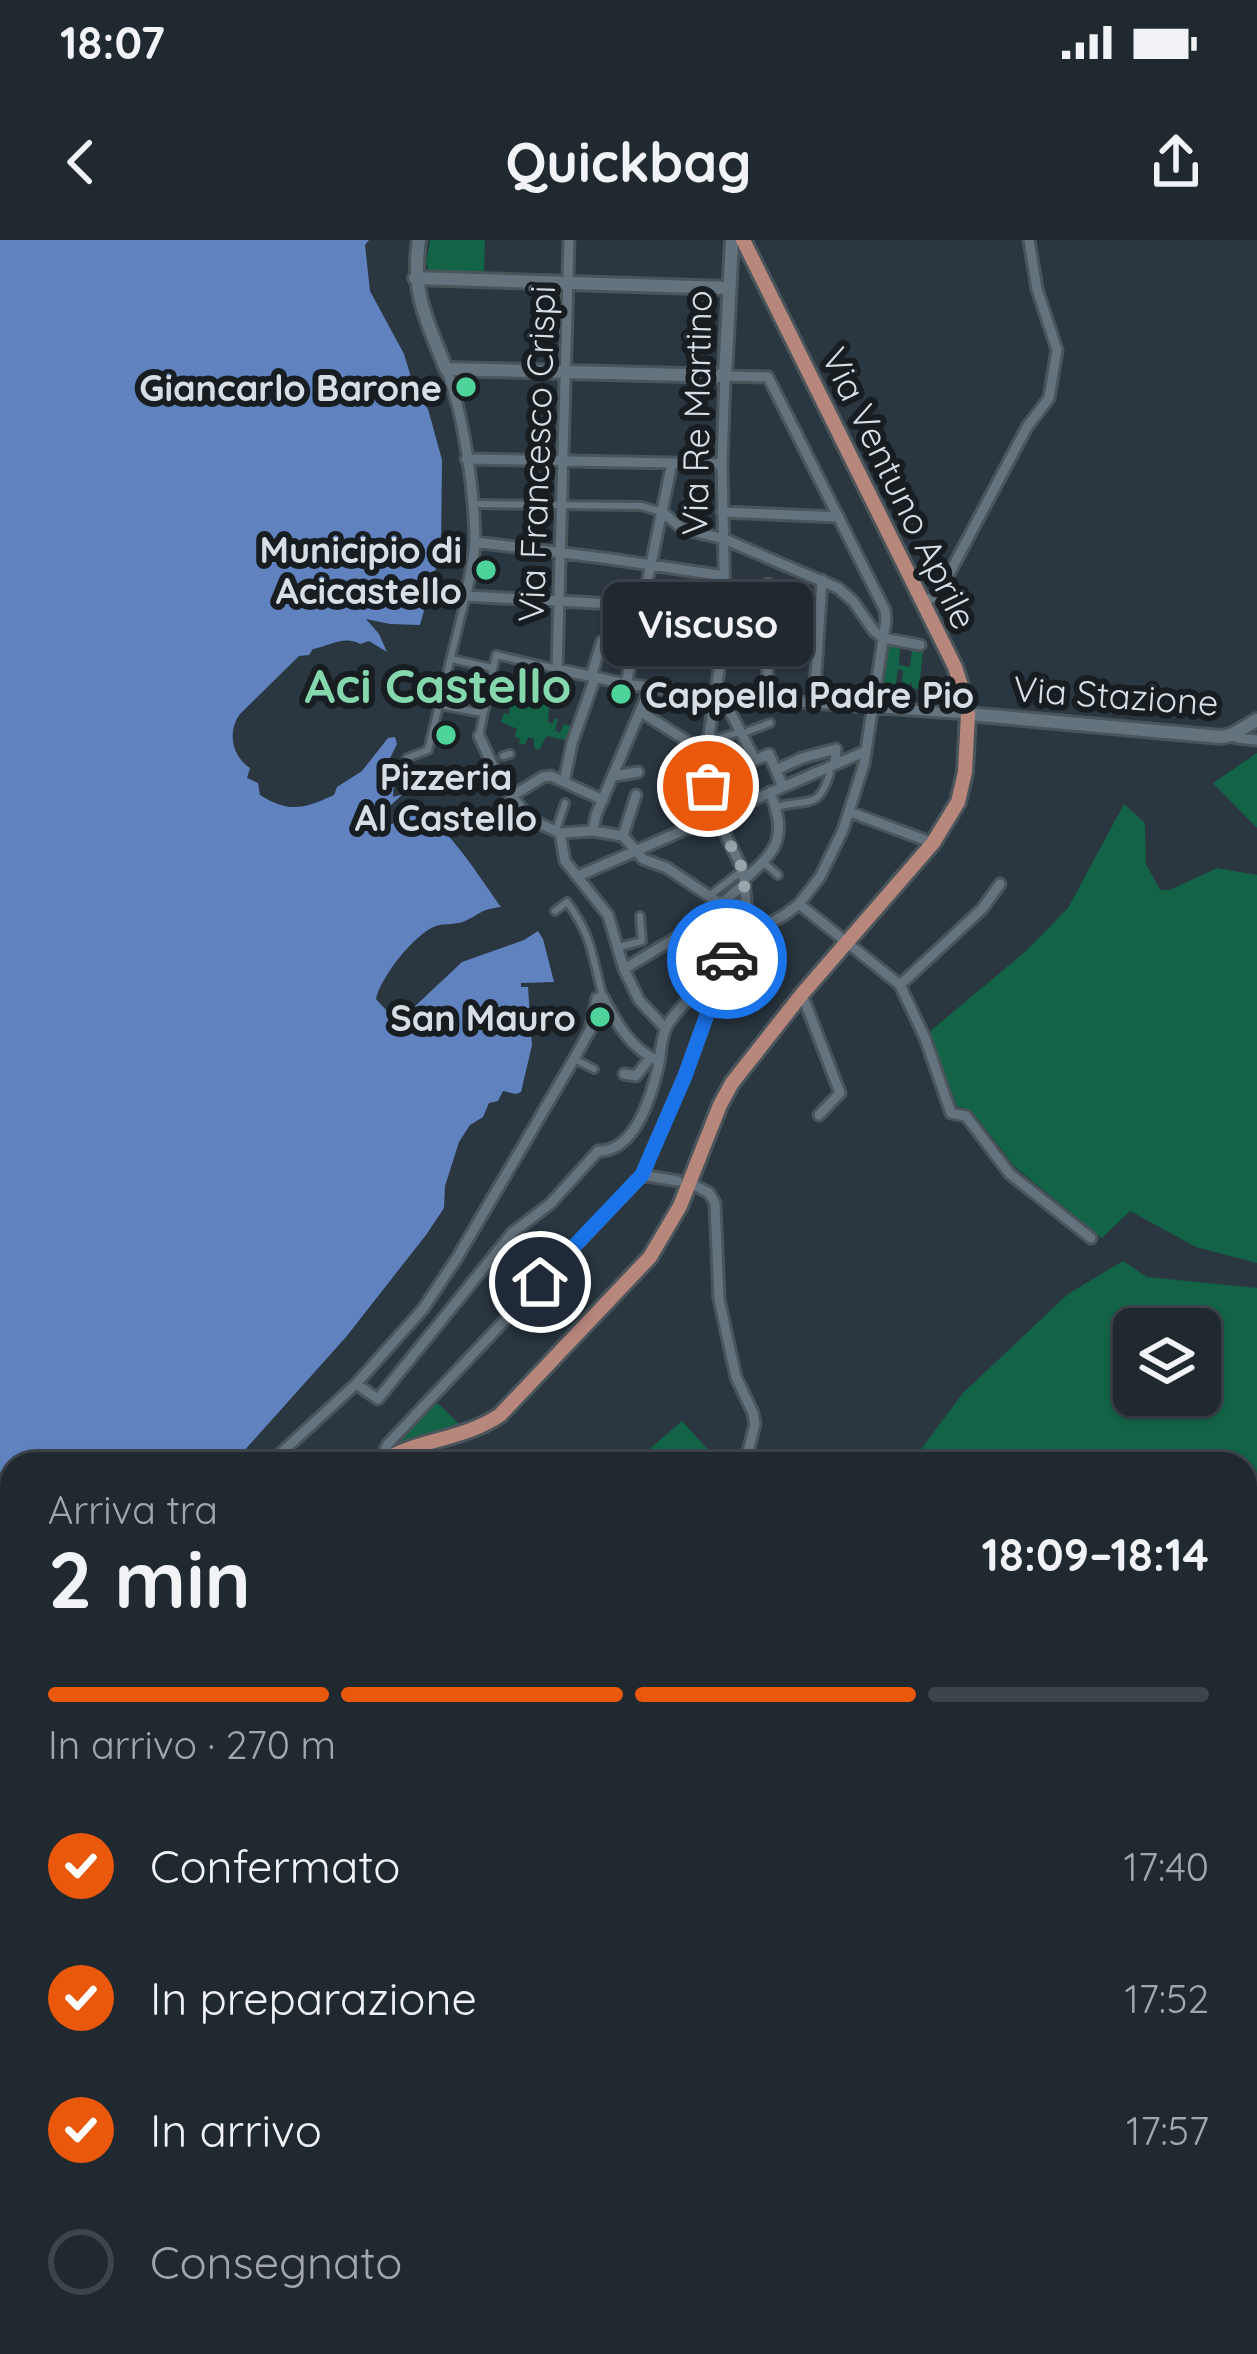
<!DOCTYPE html>
<html lang="it">
<meta charset="utf-8">
<style>
:root{--surface:#202830;--page:#2d343c;--text:#f1f3f6;--muted:#a2a6ab;--line:#3d444c;--accent:#ea580c}
body{margin:0;font-family:Quicksand,sans-serif;background:var(--page);color:var(--text);height:100vh;display:flex;flex-direction:column;font-size:45px;white-space:nowrap}
*{box-sizing:border-box;margin:0}
p{font-size:39px;color:var(--muted)}
.icon{flex:none;width:66px;height:66px;fill:none;stroke:currentColor;stroke-width:2;stroke-linecap:round;stroke-linejoin:round}
.map{position:relative;flex:1;overflow:hidden}
.details{position:absolute;left:0px;top:1212px;width:1257px;height:903px;display:flex;flex-direction:column;background:var(--surface);border-radius:36px 36px 0 0;box-shadow:0 3px 9px #0004,0 0 0 3px var(--line)}
.details>*{flex:none}
.fabs{position:absolute;left:1113px;top:1068px;display:grid;gap:24px}
.fabs a{display:grid;place-items:center;width:108px;height:108px;border-radius:18px;background:var(--surface);box-shadow:0 3px 9px #0004,0 0 0 3px var(--line);font-size:60px}
.pin{position:absolute;display:grid;place-items:center;width:102px;height:102px;color:#fff;margin:-51px;border:6px solid #fff;border-radius:50%;box-shadow:0 3px 12px #0007}
.courier{position:absolute;display:grid;place-items:center;width:120px;height:120px;margin:-60px;border:9px solid #1a73e8;border-radius:50%;background:#fff;color:#222;box-shadow:0 3px 15px #0007}
.bubble{position:absolute;height:84px;border-radius:18px;background:var(--surface);box-shadow:0 3px 9px #0004,0 0 0 3px var(--line);font-size:39px;font-weight:800;line-height:84px;text-align:center}
.head em{font-style:normal;font-weight:800}
.head div{display:flex;flex-direction:column-reverse}
.head{display:flex;align-items:center;justify-content:space-between;height:204px;padding:0 48px}
h1{font-size:78px;font-weight:800;line-height:90px}
.bar{display:grid;grid-template-columns:repeat(4,1fr);gap:18px 12px;align-content:center;height:144px;padding:0 48px}
.bar i{height:15px;border-radius:9px;background:var(--line)}
.bar .selected{background:var(--accent)}
.bar p{grid-column:span 4}
ol{padding:0 48px;list-style:none}
li{display:flex;align-items:center;gap:36px;height:132px}
li p{margin-inline-start:auto}
li .icon{padding:12px;border-radius:50%;background:var(--accent);color:#fff;stroke-width:4}
li:last-child{color:var(--muted)}
li i{width:66px;height:66px;border:6px solid var(--line);border-radius:50%}
.status{display:flex;justify-content:space-between;align-items:center;height:84px;padding:0 60px;background:var(--surface);direction:ltr}
.status svg{height:33px;fill:currentColor}
header{display:flex;justify-content:space-between;align-items:center;height:156px;padding:0 48px;background:var(--surface);font-size:54px;font-weight:800}
.map>svg:first-child{display:block}
</style>
<div class="status"><b>18:07</b><svg viewBox="0 0 49 12"><path d="M0 12V9h3v3zM5 12V6h3v6zM10 12V3h3v9zM15 12V0h3v12zM26 1h20v11H26zM47 4h2v5h-2z"/></svg></div>
<header><svg class="icon" aria-label="back" viewBox="0 0 24 24"><path d="M15 5l-7 7 7 7"/></svg>Quickbag<svg class="icon" aria-label="share" viewBox="0 0 24 24"><path d="M12 15V3M7 8l5-5 5 5M5 13v7h14v-7"/></svg></header>
<div class="map">
<svg width="1257" height="2114" viewBox="0 0 1257 2114">
<rect width="100%" height="100%" fill="#2a3640"/>
<path fill="#136347" fill-rule="evenodd" d="M430 0H485L484 34 429 31 426 23Z
M888 406 900 408 899 425 910 427 912 410 923 411 919 449 912 448V442L909 445 902 444 903 430 898 429 895 448H889L888 453 882 452Z
M512 438 517 445 519 440 525 441 523 451 525 456 529 452 541 455 544 444 549 445 547 455 550 457 548 482 552 484 555 478 558 479 555 490 560 493 564 484 575 488 569 501 547 496 539 510 534 508V499L529 497 525 504H519L520 499 515 497 517 489 501 482 504 473 509 474 510 469 504 466 505 462 511 463 513 458 506 453 512 446Z
M1257 513V588L1213 543Z
M1124 564 1145 583 1146 624 1160 650H1170L1217 628 1257 635V1023L1196 1007 1130 971 1102 998 1015 927 971 870 957 866 929 792 1025 712 1068 668Z
M1123 1021 1147 1037 1257 1048V1681L1245 1676V1224H910L963 1153 1068 1054ZM1200 1089V1155H1134V1089Z
M435 1164H439L462 1187 398 1205 396 1203Z
M682 1181 721 1224H632Z
M12 1687V1788L3 1804 0 1802V1698Z
M1245 1717 1251 1727 1257 1726V1978L1252 1984 1245 1978Z
M1245 2003 1257 2016V2085L1247 2114H1147L1145 2103H1245Z
M239 2103H356L343 2114H254Z"/>
<path fill="#6083bf" d="M0 0H369L365 5 370 51 404 114 416 154 428 169 442 220 441 310 420 385 390 384 366 379 379 394 387 412 369 401 360 404C345 395 329 406 313 409L309 415 299 416 240 474C227 492 232 516 250 528L247 538 258 543 260 555C290 574 305 568 334 555L337 547 362 531 388 498 395 497 397 504 389 520 393 528 408 529 411 533 394 543 393 557 403 554 379 576 385 587C395 583 410 574 420 575 442 576 487 648 501 667 478 670 483 673 465 681 457 685 445 683 436 686 415 693 380 738 376 759 386 770 393 780 408 778L412 775 411 770 462 722 524 700 538 691 543 699 554 742 521 743V747H528L532 805 521 852 516 854 503 851 498 861 489 863 483 877 470 885 459 902 445 946 444 968 426 995 346 1097 234 1222 12 1224V1432L0 1452Z"/>
<g fill="none" stroke-linecap="round" stroke-linejoin="round">
<defs>
<path id="pedestrian" d="M475 264 641 266 662 272
M451 419 492 428
M440 465 482 473
M741 494 770 483
M479 496 496 415 557 429
M708 502 739 492
M503 516 510 514
M407 518 428 510 466 356
M708 537 755 520
M776 567C809 558 818 571 830 533
M556 590 565 563
M763 622 778 635
M708 657 743 630
M555 671 567 662C593 697 592 717 603 757
M619 707 642 701 640 676
M574 819 594 829"/>
<path id="minor" d="M569 0 557 429 626 444 713 456 968 474
M446 129C464 175 474 249 475 299 475 317 469 337 466 356L725 370
M466 219 722 224
M662 272 683 289 724 299 838 348 853 361 874 391 883 398 920 405
M722 272 839 277
M475 302 611 319 724 336
M768 344 761 366 770 459
M725 362 761 366
M925 363 940 351 1027 187 1049 158 1057 110 1037 49 1029 0
M591 437 602 401
M626 444 672 223
M722 456 755 520 769 514 783 547
M814 462 822 340
M641 472 690 503 707 511
M1231 495 1237 498 1257 500
M479 496 500 541 530 579 560 593 565 621 608 675 624 729 639 760 665 788
M776 530 802 518 836 509 835 524
M614 536 638 532
M564 542 572 503 595 438
M512 556 543 537 551 536 603 560
M850 572 933 603
M593 591 596 575 650 448
M560 593 593 591 623 596 643 619 667 628 718 662
M623 596 636 555
M578 636 866 511
M745 639C779 609 787 596 770 552
M799 664 900 745 925 798 951 873 966 876 1010 934 1091 998
M624 729 684 693 718 662 724 661 745 644
M900 745 982 669 1000 644
M802 754 840 853 819 875
M624 834 636 836 650 818
M642 935 678 941
M690 943 709 953 715 963 719 1059 736 1137 753 1173 755 1184 745 1224
M356 1144 378 1159 512 993 550 964 598 911C636 912 652 854 659 823 661 812 661 796 667 786 677 768 709 738 724 721
M385 1219 384 1212 388 1204 642 935 685 835 728 717 749 693 783 676 799 664 820 637 843 590 864 524 886 380 885 370 768 137 725 136 722 224 725 370 722 411 708 502V546L716 576 743 630 749 693
M269 1224 356 1144 423 1069 457 1018 574 819 590 790 597 758 603 757C616 782 631 810 659 821
M0 1509 12 1496
M0 1824 12 1803
M1245 1985 1257 1996
M0 2067 12 2061
M232 2103 246 2114
M828 2103 836 2114
M923 2103 926 2114
M155 2114 161 2103
M351 2114 364 2103
M587 2114 588 2103
M1003 2114 1005 2103"/>
<path id="secondary" d="M419 0C411 53 427 81 446 129L725 136 732 0
M415 38 727 48
M968 474 1221 497 1231 495 1257 480"/>
<path id="primary" d="M378 1224C415 1199 462 1201 500 1175L650 1017 680 966 720 865 732 843 802 754 933 603 958 562 965 532 968 474 965 458 955 427 743 0
M0 1604 12 1592"/>
</defs>
<use href="#pedestrian" stroke="#49545b" stroke-width="12"/>
<use href="#minor" stroke="#49545b" stroke-width="15"/>
<use href="#secondary" stroke="#49545b" stroke-width="18"/>
<use href="#primary" stroke="#49545b" stroke-width="20"/>
<use href="#pedestrian" stroke="#65737e" stroke-width="6"/>
<use href="#minor" stroke="#65737e" stroke-width="9"/>
<use href="#secondary" stroke="#65737e" stroke-width="12"/>
<use href="#primary" stroke="#b7877b" stroke-width="14"/>
</g>
<g fill="none" stroke-linecap="round" stroke-linejoin="round">
<path stroke="#9aa4ab" stroke-width="12" stroke-dasharray="0 21.6" d="M708 546 716 576 743 630 748 693 737 704 727 719"/>
<path stroke="#1a73e8" stroke-width="15" d="M540 1042 642 935 685 836 727 719"/>
</g>
<g fill="#4ed39a" stroke="#171d21" stroke-width="4.5">
<circle cx="466" cy="147" r="12"/>
<circle cx="486" cy="330" r="12"/>
<circle cx="621" cy="454" r="12"/>
<circle cx="446" cy="495" r="12"/>
<circle cx="600" cy="777" r="12"/>
</g>
<g text-anchor="middle" dominant-baseline="central" stroke-width="12" stroke-linejoin="round" paint-order="stroke">
<g font-size="36" font-weight="bold" fill="#d7dfe5" stroke="#171d21" text-anchor="end">
<text x="442" y="147">Giancarlo Barone</text>
<text x="462" y="309">Municipio di<tspan x="462" dy="41">Acicastello</tspan></text>
<text x="645" y="454" text-anchor="start">Cappella Padre Pio</text>
<text x="446" y="536" text-anchor="middle">Pizzeria<tspan x="446" dy="41">Al Castello</tspan></text>
<text x="576" y="777">San Mauro</text>
</g>
<g font-size="36" fill="#d7dfe5" stroke="#171d21">
<text transform="translate(696 173) rotate(-89)">Via Re Martino</text>
<text transform="translate(536 214) rotate(-88)">Via Francesco Crispi</text>
<text transform="translate(900 248) rotate(64)">Via Ventuno Aprile</text>
<text transform="translate(1116 455) rotate(4)">Via Stazione</text>
</g>
<g font-size="48" font-weight="bold" fill="#85d7ae" stroke="#171d21">
<text x="438" y="445">Aci Castello</text>
</g>
</g>
</svg>
<div class="fabs">
<a><svg class="icon" aria-label="layers" viewBox="0 0 24 24"><path d="M12 4l9 5-9 5-9-5zM3 14l9 5 9-5"/></svg></a>
</div>
<div class="pin" style="left:708px;top:546px;background:#ea580c"><svg class="icon" aria-label="bag" viewBox="0 0 24 24"><path d="M5 8h14l-1 12H6zM9 8a3 3 0 0 1 6 0"/></svg></div>
<div class="pin" style="left:540px;top:1042px;background:#1f2937"><svg class="icon" aria-label="home" viewBox="0 0 24 24"><path d="M3 11l9-7 9 7M6 9v11h12V9"/></svg></div>
<div class="courier" style="left:727px;top:719px"><svg class="icon" aria-label="car" viewBox="0 0 24 24"><path d="M5 17H2v-5l4-1 3-4h7l3 4 3 1v5h-3M9 17h6M6 11h13"/><circle cx="7" cy="17" r="2"/><circle cx="17" cy="17" r="2"/></svg></div>
<div class="bubble" style="left:603px;top:342px;width:210px">Viscuso</div>
<section class="details">
<div class="head"><div><h1>2 min</h1><p>Arriva tra</p></div><em>18:09–18:14</em></div>
<div class="bar"><i class="selected"></i><i class="selected"></i><i class="selected"></i><i></i><p>In arrivo · 270 m</p></div>
<ol>
<li><svg class="icon" aria-label="check" viewBox="0 0 24 24"><path d="M5 12l5 5 9-10"/></svg>Confermato<p>17:40</p></li>
<li><svg class="icon" aria-label="check" viewBox="0 0 24 24"><path d="M5 12l5 5 9-10"/></svg>In preparazione<p>17:52</p></li>
<li><svg class="icon" aria-label="check" viewBox="0 0 24 24"><path d="M5 12l5 5 9-10"/></svg>In arrivo<p>17:57</p></li>
<li><i></i>Consegnato</li>
</ol>
</section>
</div>
